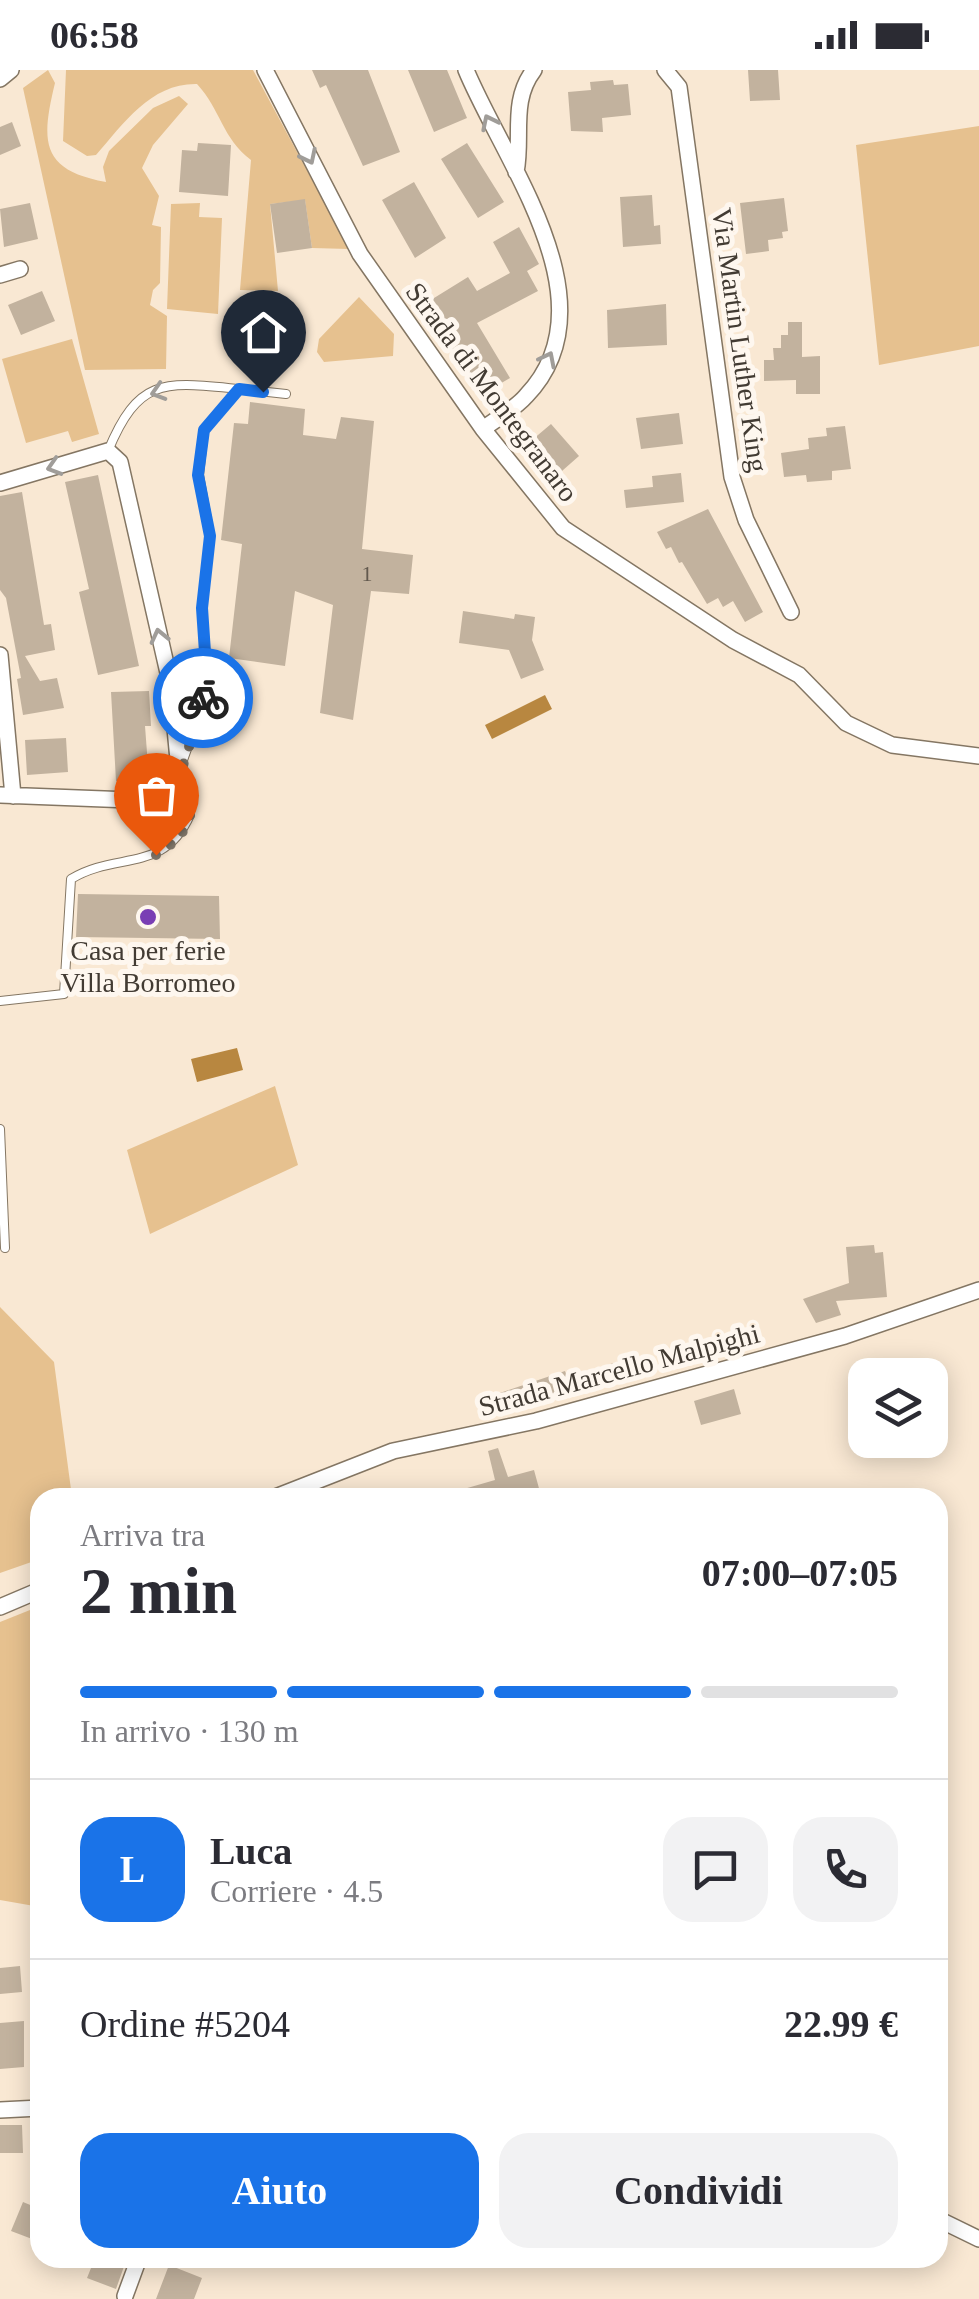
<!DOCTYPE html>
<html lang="it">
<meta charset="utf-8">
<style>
:root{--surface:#fff;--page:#f2f2f3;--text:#2b2b33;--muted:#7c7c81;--line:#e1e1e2;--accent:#1a73e8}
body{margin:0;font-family:Georgia,serif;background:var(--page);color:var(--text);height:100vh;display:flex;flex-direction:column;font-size:38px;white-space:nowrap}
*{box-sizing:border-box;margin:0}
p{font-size:32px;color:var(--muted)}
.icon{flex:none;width:55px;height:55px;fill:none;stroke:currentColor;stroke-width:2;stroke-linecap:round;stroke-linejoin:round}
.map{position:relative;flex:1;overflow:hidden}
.side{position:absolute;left:30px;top:1418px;width:918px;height:780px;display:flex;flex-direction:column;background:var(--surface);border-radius:30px;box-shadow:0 5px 25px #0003}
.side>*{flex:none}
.tools{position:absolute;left:848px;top:1288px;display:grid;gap:20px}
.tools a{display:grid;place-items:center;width:100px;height:100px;border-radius:20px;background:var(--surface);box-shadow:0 5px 25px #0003;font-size:50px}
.pin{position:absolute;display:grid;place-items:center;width:85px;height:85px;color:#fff;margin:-102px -42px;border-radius:50% 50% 50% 0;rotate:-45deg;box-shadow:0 0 10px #0007}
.pin .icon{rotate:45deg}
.courier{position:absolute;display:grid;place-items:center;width:100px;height:100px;margin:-50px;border:8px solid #1a73e8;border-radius:50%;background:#fff;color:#222;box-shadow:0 2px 12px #0007}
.headline em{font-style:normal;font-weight:600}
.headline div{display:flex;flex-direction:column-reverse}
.headline{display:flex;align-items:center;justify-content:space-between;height:170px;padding:0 50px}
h1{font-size:65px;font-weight:600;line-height:75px}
.bar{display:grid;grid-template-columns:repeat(4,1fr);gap:15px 10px;align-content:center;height:120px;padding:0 50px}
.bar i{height:12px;border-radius:8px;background:var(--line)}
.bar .on{background:var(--accent)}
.bar p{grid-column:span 4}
.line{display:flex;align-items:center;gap:25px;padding:0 50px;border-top:2px solid var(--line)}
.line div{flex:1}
.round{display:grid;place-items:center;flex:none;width:105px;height:105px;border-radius:30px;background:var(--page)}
.primary-button{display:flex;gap:20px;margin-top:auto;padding:20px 50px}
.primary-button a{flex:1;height:115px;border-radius:30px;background:var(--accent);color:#fff;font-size:40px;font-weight:600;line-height:115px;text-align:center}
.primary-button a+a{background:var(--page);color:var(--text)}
.status{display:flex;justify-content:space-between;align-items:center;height:70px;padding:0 50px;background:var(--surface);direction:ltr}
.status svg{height:28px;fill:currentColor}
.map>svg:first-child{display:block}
</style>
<div class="status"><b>06:58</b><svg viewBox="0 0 49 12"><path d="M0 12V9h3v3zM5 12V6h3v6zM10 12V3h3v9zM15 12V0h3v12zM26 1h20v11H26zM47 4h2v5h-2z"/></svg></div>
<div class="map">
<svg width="979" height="2229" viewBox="0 0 979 2229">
<rect width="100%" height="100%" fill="#f9e8d3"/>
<path fill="#e6c18f" d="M48 0 55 13C41 71 40 100 106 112L103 97 109 81 153 38 179 26 188 34 153 75 142 98 159 126 152 155 161 157 160 213 153 220 150 235 167 246 166 299 85 300 23 18Z
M66 0H253L349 179 312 178 305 130 270 134 278 221 240 220 251 90C222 68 221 40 197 14 151 13 124 53 96 85L87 86 63 71Z
M979 56V276L879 295 856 75Z
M200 133 199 147 222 148 218 244 167 239 171 134Z
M359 227 394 264 393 286 324 292 317 282 319 269Z
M72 269 99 364 72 372 68 361 26 373 2 289Z
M275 1016 298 1095 150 1164 127 1080Z
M0 1237 54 1292 72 1427 40 1428V1489L0 1503Z
M40 1536V1837L0 1830V1552Z"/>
<path fill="#b88740" d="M545 625 552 639 492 669 485 655Z
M237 978 243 1000 197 1012 191 989Z"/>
<path fill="#c2b29e" d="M312 0H368L400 82 363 96 326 15 320 18Z
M408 0H447L467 48 434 62Z
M748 0H778L780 30 750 31Z
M613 10 614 15 628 14 631 45 602 48 603 62 571 61 568 22 591 20 590 12Z
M12 52 21 76 0 85V57Z
M198 73 231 75 228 126 179 122 182 80 197 81Z
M467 73 504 132 478 148 441 89Z
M414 112 446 168 415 188 382 130Z
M652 125 654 156 660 155 661 174 623 177 620 127Z
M784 128 788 161 782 162 783 168 768 170 769 181 746 184 740 133Z
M305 129 312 178 277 183 270 134Z
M30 133 38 169 4 177 0 139Z
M519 157 539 194 527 201 538 221 477 253 510 308 479 326 426 233 468 207 477 221 510 203 493 172Z
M42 221 55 251 21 265 8 235Z
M666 234 667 275 608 278 607 240Z
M788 252H802V287L820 286V324H796V310L764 311V290H774L773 278H781V265H788Z
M250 332 305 339 303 365 336 369 341 347 374 351 362 479 413 485 409 524 371 521 353 650 320 643 333 535 295 521 285 596 229 588 242 474 221 470 234 353 248 354Z
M679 343 683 374 641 379 636 348Z
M551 354 579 386 554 408 525 376Z
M845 356 851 399 832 401V410L807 412 806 405 784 407 781 383 809 379 808 368 827 366 826 358Z
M681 403 684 432 626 438 624 420 653 417 652 406Z
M98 405 139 596 98 605 79 522 89 519 65 412Z
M22 422 44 555 51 554 55 580 25 586 40 611 57 608 64 638 23 645 17 609 21 608 6 528 0 520V426Z
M708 439 763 542 745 552 733 531 723 537 718 528 707 534 682 492 679 493 671 477 666 479 657 462Z
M463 541 514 549 515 544 535 547 532 570 544 600 521 609 509 580 459 573Z
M149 621 151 656H145L149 709 116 711 111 622Z
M66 668 68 702 27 705 25 670Z
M78 824 219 826 220 869 76 867Z
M874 1175 875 1183 883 1182 887 1227 836 1231 841 1245 816 1253 803 1229 849 1213 846 1177Z
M628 1289 633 1306 612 1312 607 1295Z
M565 1301 572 1321 501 1344 494 1325Z
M734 1319 741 1344 701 1355 694 1331Z
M498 1378 508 1407 534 1400 540 1422 518 1428H451L450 1423 495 1410 488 1381Z
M20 1896 22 1922 0 1924V1898Z
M24 1951V1997L0 1999V1953Z
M0 2055H22L23 2083H0Z
M23 2132 40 2139V2172L11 2161Z
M95 2188H127L116 2219 87 2208Z
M169 2195 202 2208 194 2229H156Z"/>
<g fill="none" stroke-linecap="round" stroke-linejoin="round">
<defs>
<path id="service" d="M108 381C139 306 165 312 239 319
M182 693 202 637 206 597 202 539 210 466 199 405 204 360 239 319 286 324
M0 931 64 924 71 809C117 781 164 804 190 745L182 732
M0 1059 5 1178"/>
<path id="minor" d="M265 0 360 184 483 359 563 458 733 570 799 605 846 653 892 675 979 686
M466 0C504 92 615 234 526 326 515 339 497 348 483 359
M665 0 679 17 732 407 746 450 791 542
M0 9 11 0
M516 102C523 67 510 31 534 0
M0 205 20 199
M0 413 108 381 120 392 171 616 182 732 0 725
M0 585 13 726
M273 1428 393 1381 536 1351 845 1266 979 1220
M0 1537 40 1520
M0 2040 40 2038
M938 2149 979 2169
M125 2226 139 2188"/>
</defs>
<use href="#service" stroke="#847663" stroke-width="10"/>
<use href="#minor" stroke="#847663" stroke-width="18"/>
<use href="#service" stroke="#fff" stroke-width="8"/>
<use href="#minor" stroke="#fff" stroke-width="15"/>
</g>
<defs><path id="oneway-chevron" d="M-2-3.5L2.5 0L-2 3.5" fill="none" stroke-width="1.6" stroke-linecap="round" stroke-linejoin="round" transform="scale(2.5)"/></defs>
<g stroke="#a09d99">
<use href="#oneway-chevron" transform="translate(489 52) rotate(-116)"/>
<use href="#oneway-chevron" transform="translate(309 87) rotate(64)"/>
<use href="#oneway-chevron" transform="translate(548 289) rotate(-63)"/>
<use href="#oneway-chevron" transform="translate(158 322) rotate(163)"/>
<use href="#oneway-chevron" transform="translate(54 397) rotate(163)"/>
<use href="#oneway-chevron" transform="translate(159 566) rotate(-103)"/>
</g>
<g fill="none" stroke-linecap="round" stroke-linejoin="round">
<path stroke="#82786b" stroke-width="10" stroke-dasharray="0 18" d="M156 785 180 768 190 745C165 703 199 670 203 628"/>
<path stroke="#1a73e8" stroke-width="12" d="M203 628 206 597 202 538 210 466 198 405 204 360 239 319 263 322"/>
</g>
<circle fill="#793eb4" stroke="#fef7ef" stroke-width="4" cx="148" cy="847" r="10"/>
<g text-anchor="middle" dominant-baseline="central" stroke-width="10" stroke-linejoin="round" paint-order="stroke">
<g font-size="22" fill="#62594e">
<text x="367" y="503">1</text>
</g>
<g font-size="28" fill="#423b33" stroke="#fef7ef">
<text transform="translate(740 270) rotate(82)">Via Martin Luther King</text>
<text transform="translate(492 322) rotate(53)">Strada di Montegranaro</text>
<text transform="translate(619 1300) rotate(-15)">Strada Marcello Malpighi</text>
</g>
<g font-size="28" fill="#423b33" stroke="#fef7ef">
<text x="148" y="880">Casa per ferie<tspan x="148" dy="32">Villa Borromeo</tspan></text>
</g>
</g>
</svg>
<div class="tools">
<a><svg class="icon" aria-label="layers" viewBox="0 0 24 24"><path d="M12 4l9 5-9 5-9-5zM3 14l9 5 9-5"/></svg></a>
</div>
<div class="pin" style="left:156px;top:785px;background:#ea580c"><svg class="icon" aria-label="bag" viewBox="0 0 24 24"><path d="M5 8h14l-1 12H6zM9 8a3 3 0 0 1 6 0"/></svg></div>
<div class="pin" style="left:263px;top:322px;background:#1f2937"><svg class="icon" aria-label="home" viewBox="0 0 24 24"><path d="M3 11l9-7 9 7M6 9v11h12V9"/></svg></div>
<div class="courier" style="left:203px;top:628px"><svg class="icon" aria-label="bike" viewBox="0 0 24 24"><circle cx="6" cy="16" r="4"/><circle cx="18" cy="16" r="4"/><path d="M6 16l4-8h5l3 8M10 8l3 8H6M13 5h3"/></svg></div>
<section class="side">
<div class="headline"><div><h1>2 min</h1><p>Arriva tra</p></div><em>07:00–07:05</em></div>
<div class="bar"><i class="on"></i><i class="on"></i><i class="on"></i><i></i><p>In arrivo · 130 m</p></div>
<div class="line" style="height:180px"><b class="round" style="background:var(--accent);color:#fff">L</b><div><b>Luca</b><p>Corriere · 4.5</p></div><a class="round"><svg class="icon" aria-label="chat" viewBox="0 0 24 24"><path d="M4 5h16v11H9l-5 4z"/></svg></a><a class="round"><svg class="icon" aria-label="phone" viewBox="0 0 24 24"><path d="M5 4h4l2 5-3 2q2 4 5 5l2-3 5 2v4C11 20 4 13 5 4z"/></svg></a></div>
<div class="line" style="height:130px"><div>Ordine #5204</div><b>22.99 €</b></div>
<div class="primary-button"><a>Aiuto</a><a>Condividi</a></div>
</section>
</div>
